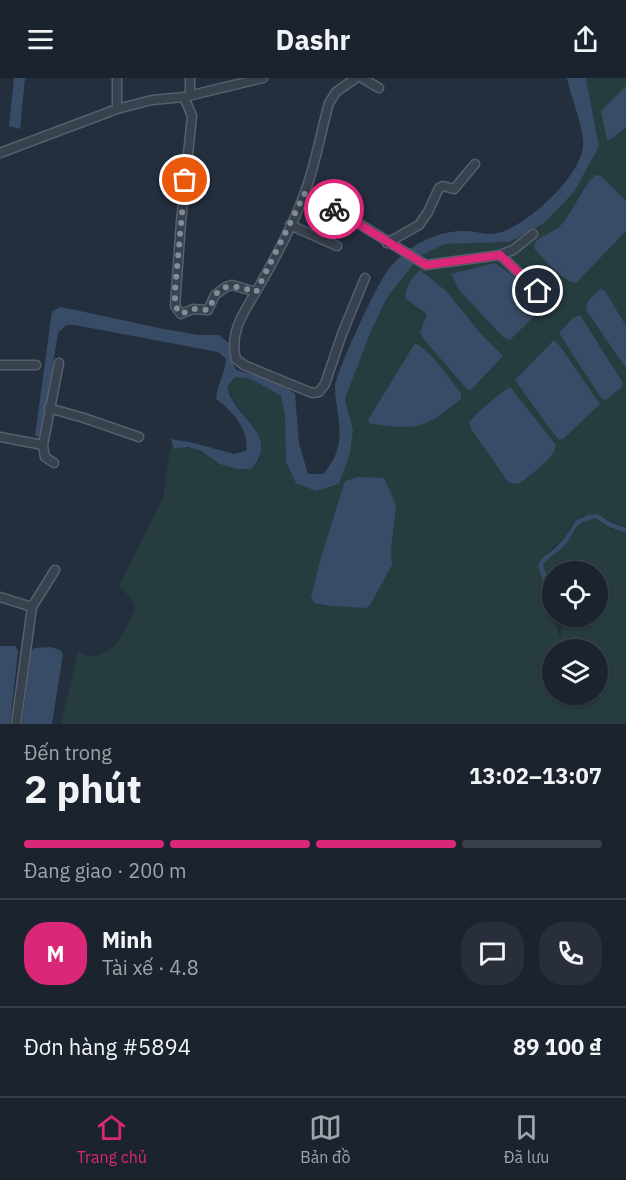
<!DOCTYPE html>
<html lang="vi">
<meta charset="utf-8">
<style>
:root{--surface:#1b232e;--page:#282f3a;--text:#f1f3f6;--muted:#a0a4aa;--line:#39404a;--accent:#db2777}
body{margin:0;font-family:"IBM Plex Sans",sans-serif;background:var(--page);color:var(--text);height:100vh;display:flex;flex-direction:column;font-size:22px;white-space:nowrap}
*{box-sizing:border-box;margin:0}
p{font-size:20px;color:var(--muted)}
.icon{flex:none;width:33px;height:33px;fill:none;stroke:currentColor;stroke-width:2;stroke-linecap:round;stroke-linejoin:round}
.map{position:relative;height:646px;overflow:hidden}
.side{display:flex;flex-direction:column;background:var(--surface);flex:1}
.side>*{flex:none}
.tools{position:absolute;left:542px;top:483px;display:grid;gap:12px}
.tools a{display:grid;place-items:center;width:66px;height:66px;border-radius:50%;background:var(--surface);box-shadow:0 2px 4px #0004,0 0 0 2px var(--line);font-size:30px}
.pin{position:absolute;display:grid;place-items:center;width:51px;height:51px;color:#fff;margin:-26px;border:3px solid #fff;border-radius:50%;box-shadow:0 2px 6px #0007}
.courier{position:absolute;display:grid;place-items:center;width:60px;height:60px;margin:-30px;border:4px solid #db2777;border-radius:50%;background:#fff;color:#222;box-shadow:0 2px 8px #0007}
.headline em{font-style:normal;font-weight:700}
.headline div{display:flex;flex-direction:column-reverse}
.headline{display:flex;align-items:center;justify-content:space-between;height:102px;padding:0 24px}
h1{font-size:39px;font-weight:700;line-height:45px}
.bar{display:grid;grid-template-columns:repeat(4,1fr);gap:9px 6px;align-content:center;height:72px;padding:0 24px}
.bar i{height:8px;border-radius:4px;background:var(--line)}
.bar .selected{background:var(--accent)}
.bar p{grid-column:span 4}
.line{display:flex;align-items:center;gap:15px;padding:0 24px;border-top:2px solid var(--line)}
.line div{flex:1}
.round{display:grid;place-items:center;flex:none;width:63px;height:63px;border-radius:24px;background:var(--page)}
header{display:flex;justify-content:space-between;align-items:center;height:78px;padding:0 24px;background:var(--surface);font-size:27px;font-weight:700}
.tab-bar{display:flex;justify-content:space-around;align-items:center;height:84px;border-top:2px solid var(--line);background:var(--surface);font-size:16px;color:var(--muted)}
.tab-bar a{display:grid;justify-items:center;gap:3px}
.tab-bar .selected{color:var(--accent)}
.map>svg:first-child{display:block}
</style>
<header><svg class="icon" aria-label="menu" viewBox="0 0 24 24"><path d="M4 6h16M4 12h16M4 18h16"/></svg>Dashr<svg class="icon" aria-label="share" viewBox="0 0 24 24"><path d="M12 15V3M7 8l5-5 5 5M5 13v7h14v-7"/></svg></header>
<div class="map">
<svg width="626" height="646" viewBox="0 0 626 646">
<rect width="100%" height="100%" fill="#242f3e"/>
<path fill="#263c3f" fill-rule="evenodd" d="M586 0H626V450C618 447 601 437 596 437 590 436 582 438 577 441 573 444 570 452 567 456 557 467 545 475 538 487L560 560 563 547 560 539 597 538V494H552V514L543 487 547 481 555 477 579 446 595 440 609 450 626 455V646H61L78 574C82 575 88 578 92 578 116 578 128 548 135 530L130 519 119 508 163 420 171 366 174 371C196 368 203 374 220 386L260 382C265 347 237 338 227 307L235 299 251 301 281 318 285 337 286 358 316 413 339 406 353 352 345 321 371 253 388 218 420 178 445 166 509 164 543 146 599 68ZM552 572H597V616H552Z"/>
<path fill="#394c67" d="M14 0H25L20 51 9 48Z
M567 0H586L599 68 574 114 543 146 509 164 445 166 420 178 388 218 371 253 345 321 353 352 350 375 339 406 316 413 296 405 286 384 285 337 281 318 251 301 235 299 227 308C229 312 229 317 232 321 245 345 278 362 251 391H237L220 386 201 373 188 369 174 371 171 361 194 365 234 376 246 373C250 353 232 332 216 321 217 307 225 296 226 281L218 274 75 247H66L58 255 41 359 35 358 52 233 61 229 164 251 199 257H219L229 265 232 282 236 292 277 303 295 316 299 365 308 396H324C328 389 335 381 337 372 344 352 335 329 335 309 336 294 377 206 388 192 405 169 437 152 466 153 476 153 489 158 498 155 527 148 587 94 583 62 581 41 571 20 567 0Z
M626 8V49L613 60 607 62 601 33Z
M595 97 601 98 626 123V153L576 205C563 204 543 180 534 170 535 157 552 157 561 147 574 132 581 112 595 97Z
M495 185 513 198 541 231 510 262 503 259 460 213 451 196Z
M420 192 446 213 481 256 503 278 470 313 464 308 423 260 420 254 427 236 406 221C404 211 412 199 420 192Z
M600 211 605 213 626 248V290L586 232 588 223Z
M580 237 623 305 621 310 606 322 601 320 559 255 572 241Z
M554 262 560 268 600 326 563 361 559 362 554 356 515 302Z
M415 265C434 276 447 298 461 315V321C449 330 436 342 421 347 406 351 384 348 369 345L368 342Z
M510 309 556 367C554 381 533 394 523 403L518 406 508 404 472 352 469 345C471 340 504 311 510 309Z
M358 399 384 400 396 427 391 473 392 487 370 527 366 530 330 528 314 525 311 519 320 483 345 403Z
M598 436 610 444 626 450V455L609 449 595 440C591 442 585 443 581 445 573 450 570 462 564 468 558 475 548 479 543 487L552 514V536L538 487C542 479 545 478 551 473 562 466 570 452 576 442L588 437Z
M0 568H15L18 573 10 646H0Z
M51 569 60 572 63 576 52 646H22L31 573 34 570Z"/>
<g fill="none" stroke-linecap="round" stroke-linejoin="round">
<defs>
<path id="minor" d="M117 0V31
M356 0 336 14 329 25C321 54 315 88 305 114 294 145 277 177 261 205 248 229 228 251 236 281L244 287 312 315 319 314 325 306 342 256 365 200
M362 0 379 10
M190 17V0
M184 19 192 38 181 144 175 228 181 236 193 231 208 232 215 217 226 209 232 207 256 214
M0 75 117 31 152 22 184 19 263 0
M306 113 426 187 500 177 513 172 533 156
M290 147 337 168
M387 165 419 147 428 134 439 110 443 108 454 111 475 86
M500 177 538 213
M0 287H36
M49 330 84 340 139 359
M0 359 43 367 59 285
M43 367 45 379 54 385
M0 519 32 529
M16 646 32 529 55 492"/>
</defs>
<use href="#minor" stroke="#565f6c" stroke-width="11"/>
<use href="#minor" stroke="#38414e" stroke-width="8"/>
</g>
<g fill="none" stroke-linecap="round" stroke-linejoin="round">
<path stroke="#828b98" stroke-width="6" stroke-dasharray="0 10.8" d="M185 102 175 213V228L181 236 193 231 208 232C211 228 212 224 214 219 224 202 242 210 256 214L306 113 334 131"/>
<path stroke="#db2777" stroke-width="8" d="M334 131 426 187 500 177 538 213"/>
</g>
</svg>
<div class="tools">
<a><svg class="icon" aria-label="locate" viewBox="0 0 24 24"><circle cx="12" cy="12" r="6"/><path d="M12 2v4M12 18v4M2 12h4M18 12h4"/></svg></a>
<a><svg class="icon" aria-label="layers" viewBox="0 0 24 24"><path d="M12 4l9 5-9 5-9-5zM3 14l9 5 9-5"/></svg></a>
</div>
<div class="pin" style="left:185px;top:102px;background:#ea580c"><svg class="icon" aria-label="bag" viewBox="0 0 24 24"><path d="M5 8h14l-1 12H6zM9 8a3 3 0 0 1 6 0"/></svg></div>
<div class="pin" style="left:538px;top:213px;background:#1f2937"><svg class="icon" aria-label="home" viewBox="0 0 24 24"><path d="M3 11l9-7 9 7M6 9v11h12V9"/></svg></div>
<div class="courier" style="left:334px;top:131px"><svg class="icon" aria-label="bike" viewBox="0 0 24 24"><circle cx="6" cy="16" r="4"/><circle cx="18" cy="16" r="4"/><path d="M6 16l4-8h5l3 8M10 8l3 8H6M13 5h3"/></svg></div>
</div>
<section class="side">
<div class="headline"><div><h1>2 phút</h1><p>Đến trong</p></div><em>13:02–13:07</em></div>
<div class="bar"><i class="selected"></i><i class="selected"></i><i class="selected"></i><i></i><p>Đang giao · 200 m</p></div>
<div class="line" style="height:108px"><b class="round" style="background:var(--accent);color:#fff">M</b><div><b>Minh</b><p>Tài xế · 4.8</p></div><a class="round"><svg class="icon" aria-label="chat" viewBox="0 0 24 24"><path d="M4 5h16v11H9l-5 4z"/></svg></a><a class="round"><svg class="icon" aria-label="phone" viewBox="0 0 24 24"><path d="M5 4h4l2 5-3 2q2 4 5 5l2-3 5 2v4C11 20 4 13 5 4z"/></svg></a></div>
<div class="line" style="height:78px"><div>Đơn hàng #5894</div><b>89 100 ₫</b></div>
</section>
<nav class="tab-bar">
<a class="selected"><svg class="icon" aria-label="home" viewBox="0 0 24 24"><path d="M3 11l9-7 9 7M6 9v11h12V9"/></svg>Trang chủ</a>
<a><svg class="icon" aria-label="map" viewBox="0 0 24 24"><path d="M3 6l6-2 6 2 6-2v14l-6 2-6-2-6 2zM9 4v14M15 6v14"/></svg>Bản đồ</a>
<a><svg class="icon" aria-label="saved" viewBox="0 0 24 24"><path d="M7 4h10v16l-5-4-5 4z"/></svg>Đã lưu</a>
</nav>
